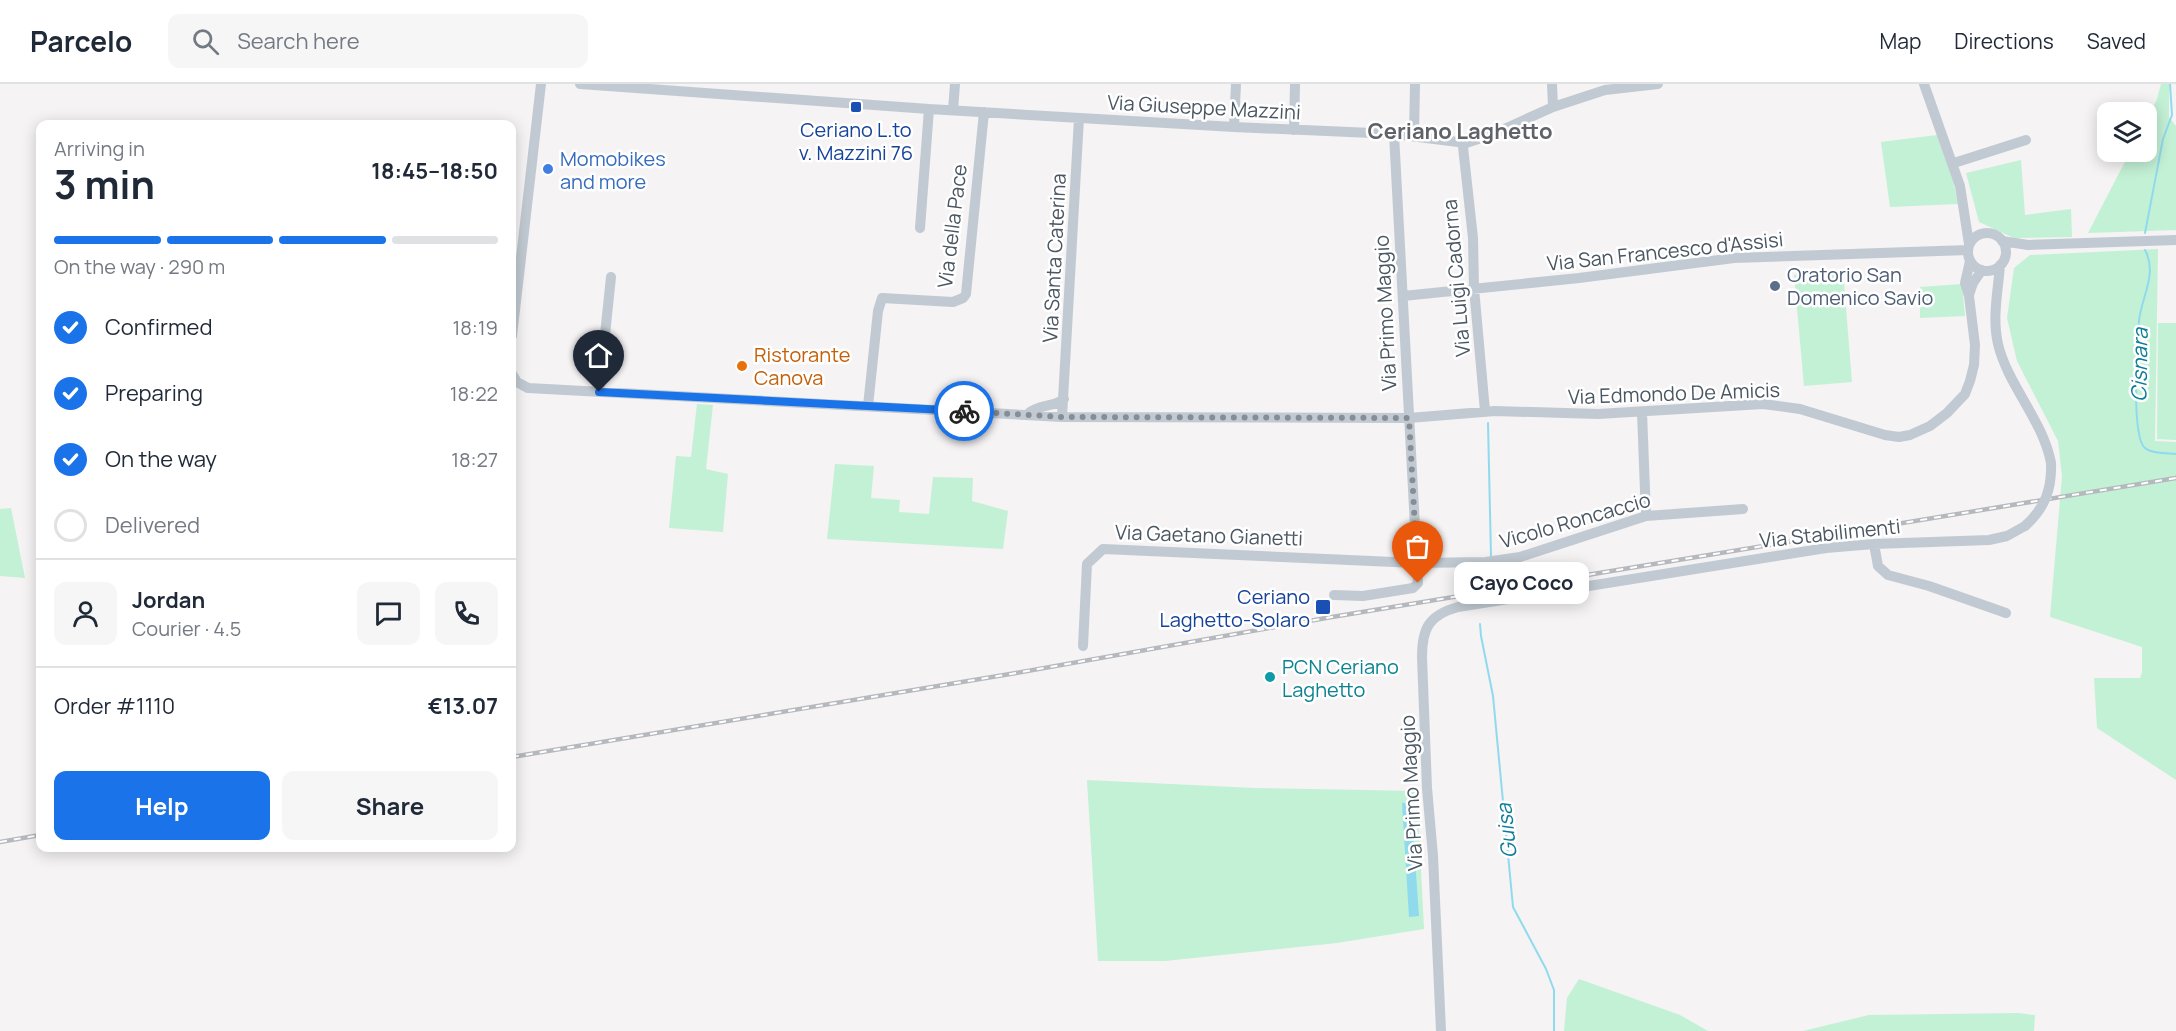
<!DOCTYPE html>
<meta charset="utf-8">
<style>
:root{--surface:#fff;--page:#f6f6f7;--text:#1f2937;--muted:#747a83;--line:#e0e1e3;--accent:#1a73e8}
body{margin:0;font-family:Manrope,sans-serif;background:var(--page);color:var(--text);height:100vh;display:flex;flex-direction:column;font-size:22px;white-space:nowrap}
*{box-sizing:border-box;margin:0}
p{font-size:20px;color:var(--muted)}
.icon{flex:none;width:33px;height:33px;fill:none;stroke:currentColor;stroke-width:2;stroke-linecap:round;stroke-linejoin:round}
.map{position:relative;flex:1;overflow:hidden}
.side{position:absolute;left:36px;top:36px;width:480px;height:732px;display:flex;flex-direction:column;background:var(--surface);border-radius:12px;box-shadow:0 3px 15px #0003}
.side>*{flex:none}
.buttons{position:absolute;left:2097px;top:18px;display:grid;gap:12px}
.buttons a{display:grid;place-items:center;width:60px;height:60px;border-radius:12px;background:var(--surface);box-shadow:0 3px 15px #0003;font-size:30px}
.pin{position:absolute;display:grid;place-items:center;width:51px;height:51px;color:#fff;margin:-62px -26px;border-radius:50% 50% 50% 0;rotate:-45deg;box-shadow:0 0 6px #0007}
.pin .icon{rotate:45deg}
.courier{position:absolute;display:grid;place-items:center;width:60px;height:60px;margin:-30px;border:4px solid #1a73e8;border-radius:50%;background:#fff;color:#222;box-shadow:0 2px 8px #0007}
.bubble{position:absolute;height:42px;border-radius:12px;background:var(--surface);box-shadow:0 3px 15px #0003;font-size:20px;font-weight:700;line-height:42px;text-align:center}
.summary em{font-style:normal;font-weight:700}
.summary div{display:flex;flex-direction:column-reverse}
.summary{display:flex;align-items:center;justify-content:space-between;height:102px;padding:0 18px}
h1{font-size:39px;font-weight:700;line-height:45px}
.bar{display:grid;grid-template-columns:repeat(4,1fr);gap:9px 6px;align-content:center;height:72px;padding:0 18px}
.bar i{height:8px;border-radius:4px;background:var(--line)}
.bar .current{background:var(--accent)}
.bar p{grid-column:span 4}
.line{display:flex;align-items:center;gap:15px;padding:0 18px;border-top:2px solid var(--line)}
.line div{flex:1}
.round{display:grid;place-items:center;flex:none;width:63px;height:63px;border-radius:12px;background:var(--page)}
ol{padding:0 18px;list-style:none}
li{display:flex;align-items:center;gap:18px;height:66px}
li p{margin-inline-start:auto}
li .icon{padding:6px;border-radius:50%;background:var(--accent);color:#fff;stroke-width:4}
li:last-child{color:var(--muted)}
li i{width:33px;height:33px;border:3px solid var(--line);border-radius:50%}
.primary-button{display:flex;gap:12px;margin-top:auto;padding:12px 18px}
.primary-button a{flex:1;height:69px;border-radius:12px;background:var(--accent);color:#fff;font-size:24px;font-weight:700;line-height:69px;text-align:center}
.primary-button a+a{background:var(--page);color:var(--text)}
header{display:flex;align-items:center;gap:36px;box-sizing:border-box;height:84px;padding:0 30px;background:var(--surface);border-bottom:2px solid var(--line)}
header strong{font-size:28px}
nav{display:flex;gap:33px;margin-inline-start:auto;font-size:21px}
.search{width:420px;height:54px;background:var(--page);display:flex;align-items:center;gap:15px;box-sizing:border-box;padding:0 21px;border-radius:12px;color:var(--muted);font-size:22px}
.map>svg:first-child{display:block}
</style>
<header>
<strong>Parcelo</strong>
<div class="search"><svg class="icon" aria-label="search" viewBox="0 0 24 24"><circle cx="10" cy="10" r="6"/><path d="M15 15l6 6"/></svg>Search here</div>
<nav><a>Map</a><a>Directions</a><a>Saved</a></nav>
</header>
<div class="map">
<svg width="2176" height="947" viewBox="0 0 2176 947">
<rect width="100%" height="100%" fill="#f5f3f3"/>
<path fill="#c3f1d5" d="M2161 0H2169V33L2176 42V146L2088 149 2130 68H2146L2147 36 2157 15Z
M1937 51 1954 100 1958 120 1890 123 1881 58Z
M2021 76 2025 131 2071 125 2072 153 2014 154 1979 138 1966 89Z
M2158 165 2155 357 2176 358V696L2097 644 2094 594H2140L2142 588V563L2050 533 2062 392 2058 357 2017 277 2007 234 2014 184 2030 171Z
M1843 187 1852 298 1804 302 1794 191Z
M1962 200 1965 232 1920 234V203Z
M2158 239H2176V356L2157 355Z
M697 320 713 321 706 385 728 390 723 448 669 444 676 372 691 373Z
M835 380 874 382 871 414 900 416 899 428 929 430 933 393 973 394 972 417 1008 427 1003 465 827 455Z
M11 424 25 494 0 492V425Z
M1087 696 1255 704 1417 707 1424 845 1337 859 1165 877H1098Z
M1579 895 1680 931 1708 947H1564L1567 914Z
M2018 929 2035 931 2034 947H1803L1869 931Z"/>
<path fill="#90daee" d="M1411 718 1419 832 1409 833 1402 719Z"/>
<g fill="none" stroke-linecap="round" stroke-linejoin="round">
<path stroke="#90daee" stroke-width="2" d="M2145 149 2163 55 2172 31 2170 0
M2145 166C2158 190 2141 214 2139 237 2137 259 2131 353 2145 364 2152 370 2167 369 2176 370
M1488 339 1491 472
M1480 540 1481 552 1493 612 1513 823 1546 885 1554 906V947"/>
<path stroke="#c1cad2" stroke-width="10" d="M580 0 929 25 1234 43 1394 50 1466 59 1491 51 1553 23 1605 6 1658 0
M1552 0 1553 23
M1924 0 1960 102 1969 160
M953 26 955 0
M1234 43 1236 0
M1294 46 1295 0
M1414 52 1415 0
M1466 59 1463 63 1473 154 1474 204 1485 327
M1954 79 2026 56
M920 144 929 25
M1968 168a19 19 0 1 1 38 0a19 19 0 1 1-38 0Z
M2002 157 2028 161 2176 156
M2000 181C1998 207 1992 234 1998 260 2008 302 2043 336 2051 379
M1969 211 1973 199 1982 186
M1403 212 1579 194 1734 174 1968 166
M512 252 541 0
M512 290 517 298 528 304 1062 333 1409 334 1495 327 1598 330 1763 320 1800 325 1885 351 1899 353 1910 351 1930 342 1947 329 1965 310 1970 297 1974 281 1975 261 1969 212 1965 199 1970 177
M599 308 611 193
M868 322 878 227 882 214 953 218 963 214 966 210 984 28
M1642 328 1646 432
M1029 329C1039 320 1052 324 1064 315
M1062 333 1079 34
M1874 460 1878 482 1888 491 1929 502 2006 529
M1334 511 1363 512 1413 504 1418 499 1394 50
M1083 562 1087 480 1103 465 1416 479 1486 478 1520 473 1646 432 1743 425
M1441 947 1433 772 1427 704 1422 573C1422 544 1429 531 1458 523L1826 464 1874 460 1989 456 2007 452 2025 442"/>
<defs>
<path id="rail" d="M512 673 1016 589 1326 534 2176 394
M0 758 40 751"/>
</defs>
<use href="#rail" stroke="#b5b8bd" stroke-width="4.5"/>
<use href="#rail" stroke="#fff" stroke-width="2" stroke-dasharray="7" stroke-linecap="butt"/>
<path stroke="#c1cad2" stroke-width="10" d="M2025 442C2045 424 2052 405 2051 379"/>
</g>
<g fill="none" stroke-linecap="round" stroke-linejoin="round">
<path stroke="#868d94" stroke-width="6" stroke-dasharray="0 10.8" d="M964 327 1062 333 1409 334 1418 499"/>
<path stroke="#1a73e8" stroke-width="8" d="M599 308 964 327"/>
</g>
<g fill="#1a4fb4" stroke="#fff" stroke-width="2">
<rect x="850" y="17" width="12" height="12" rx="3"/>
<rect x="1315" y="515" width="16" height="16" rx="3"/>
</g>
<circle fill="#3f7fe0" stroke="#fff" stroke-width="2" cx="548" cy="85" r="6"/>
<circle fill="#5c6f8a" stroke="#fff" stroke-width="2" cx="1775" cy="202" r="6"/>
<circle fill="#e8710a" stroke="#fff" stroke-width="2" cx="742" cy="282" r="6"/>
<circle fill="#0f9aa8" stroke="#fff" stroke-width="2" cx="1270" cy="593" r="6"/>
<g text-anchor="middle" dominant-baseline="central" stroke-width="5" stroke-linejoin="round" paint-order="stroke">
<g font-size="20" fill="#4a5661" stroke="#fff">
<text transform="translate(1204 23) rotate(3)">Via Giuseppe Mazzini</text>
<text transform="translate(952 142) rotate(-83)">Via della Pace</text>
<text transform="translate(1665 167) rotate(-6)">Via San Francesco d'Assisi</text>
<text transform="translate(1054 174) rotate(-87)">Via Santa Caterina</text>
<text transform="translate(1456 194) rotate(-95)">Via Luigi Cadorna</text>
<text transform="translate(1385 229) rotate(-93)">Via Primo Maggio</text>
<text transform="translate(1674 309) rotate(-2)">Via Edmondo De Amicis</text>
<text transform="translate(1575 436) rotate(-16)">Vicolo Roncaccio</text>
<text transform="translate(1830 449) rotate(-6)">Via Stabilimenti</text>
<text transform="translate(1209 451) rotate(2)">Via Gaetano Gianetti</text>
<text transform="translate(1411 709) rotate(-93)">Via Primo Maggio</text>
</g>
<g font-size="20" fill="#164399" stroke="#fff">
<text x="856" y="45">Ceriano L.to<tspan x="856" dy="23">v. Mazzini 76</tspan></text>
<text x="1310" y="512" text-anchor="end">Ceriano<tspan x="1310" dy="23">Laghetto-Solaro</tspan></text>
</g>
<g font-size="20" fill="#366cbe" stroke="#fff" text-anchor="start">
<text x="560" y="74">Momobikes<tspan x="560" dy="23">and more</tspan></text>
</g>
<g font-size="20" fill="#4e5e75" stroke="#fff" text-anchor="start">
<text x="1787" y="190">Oratorio San<tspan x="1787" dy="23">Domenico Savio</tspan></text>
</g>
<g font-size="20" fill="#c56008" stroke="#fff" text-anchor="start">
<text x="754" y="270">Ristorante<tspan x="754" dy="23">Canova</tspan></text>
</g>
<g font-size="20" fill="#0d838f" stroke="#fff" text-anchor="start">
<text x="1282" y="582">PCN Ceriano<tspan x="1282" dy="23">Laghetto</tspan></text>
</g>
<g font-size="21" font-style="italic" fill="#0c7c9b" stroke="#fff">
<text transform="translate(2139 281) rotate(-89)">Cisnara</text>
<text transform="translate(1506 747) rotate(-96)">Guisa</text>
</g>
<g font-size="22" font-weight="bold" fill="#5f6368" stroke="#fff">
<text x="1460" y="47">Ceriano Laghetto</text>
</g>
</g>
</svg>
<div class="buttons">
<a><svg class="icon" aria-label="layers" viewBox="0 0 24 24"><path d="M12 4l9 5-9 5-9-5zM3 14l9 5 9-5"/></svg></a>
</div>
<div class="pin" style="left:1418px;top:499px;background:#ea580c"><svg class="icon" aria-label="bag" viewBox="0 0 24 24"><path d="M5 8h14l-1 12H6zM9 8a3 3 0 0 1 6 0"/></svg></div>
<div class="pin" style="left:599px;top:308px;background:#1f2937"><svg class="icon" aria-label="home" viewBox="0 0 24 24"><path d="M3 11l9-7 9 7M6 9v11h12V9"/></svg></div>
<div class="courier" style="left:964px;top:327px"><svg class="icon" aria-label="bike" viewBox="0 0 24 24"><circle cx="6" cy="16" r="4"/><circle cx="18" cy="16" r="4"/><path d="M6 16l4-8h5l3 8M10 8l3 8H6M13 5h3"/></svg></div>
<div class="bubble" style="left:1454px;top:478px;width:135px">Cayo Coco</div>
<section class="side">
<div class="summary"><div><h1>3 min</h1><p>Arriving in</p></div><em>18:45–18:50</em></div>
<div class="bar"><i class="current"></i><i class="current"></i><i class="current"></i><i></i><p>On the way · 290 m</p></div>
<ol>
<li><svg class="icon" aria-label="check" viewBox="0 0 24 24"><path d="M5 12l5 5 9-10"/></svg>Confirmed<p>18:19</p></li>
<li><svg class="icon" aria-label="check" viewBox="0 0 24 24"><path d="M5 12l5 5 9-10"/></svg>Preparing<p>18:22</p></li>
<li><svg class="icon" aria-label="check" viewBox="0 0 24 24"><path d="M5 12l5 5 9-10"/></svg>On the way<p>18:27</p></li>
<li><i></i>Delivered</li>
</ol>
<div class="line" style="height:108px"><a class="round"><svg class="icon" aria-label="person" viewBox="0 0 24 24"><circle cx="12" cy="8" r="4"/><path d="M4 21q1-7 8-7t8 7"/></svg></a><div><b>Jordan</b><p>Courier · 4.5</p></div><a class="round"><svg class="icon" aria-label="chat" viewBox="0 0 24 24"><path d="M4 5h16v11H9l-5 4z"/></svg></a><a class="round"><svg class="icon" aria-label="phone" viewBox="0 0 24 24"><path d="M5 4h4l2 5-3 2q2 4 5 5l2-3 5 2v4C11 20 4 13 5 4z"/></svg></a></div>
<div class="line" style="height:78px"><div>Order #1110</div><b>€13.07</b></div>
<div class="primary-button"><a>Help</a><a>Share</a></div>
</section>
</div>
